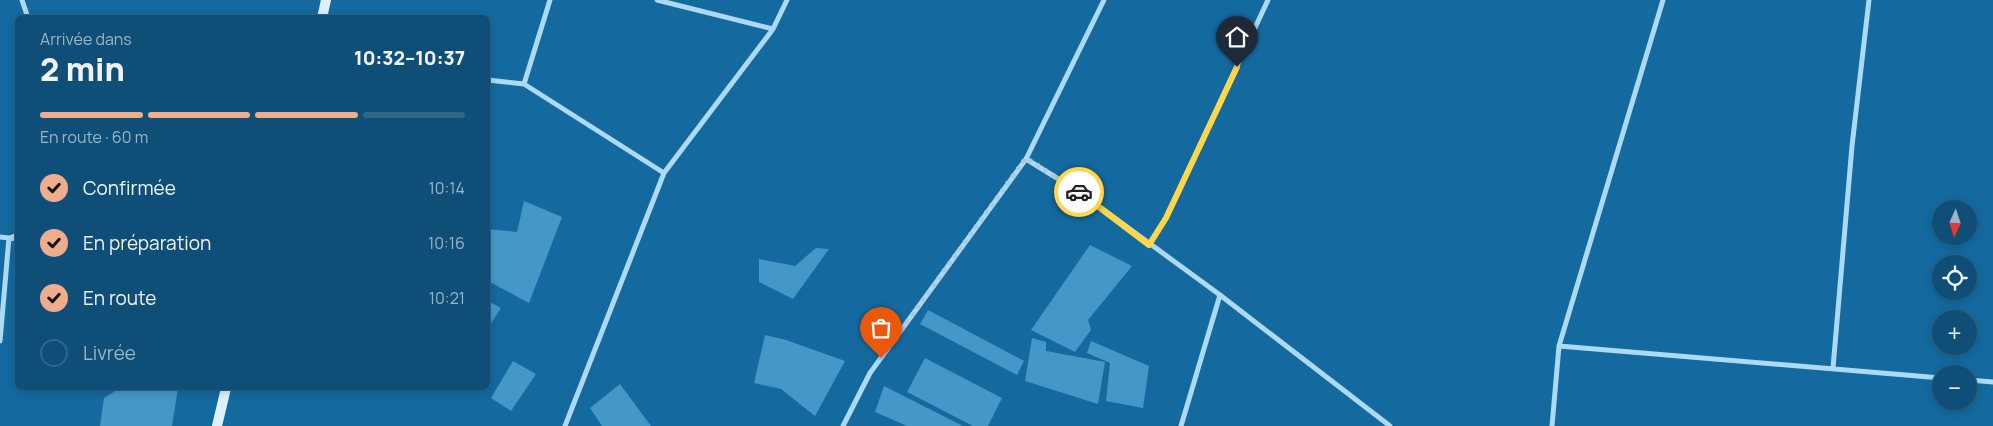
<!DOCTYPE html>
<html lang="fr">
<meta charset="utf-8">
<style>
:root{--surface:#0f4f77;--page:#1d597f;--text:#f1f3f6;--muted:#9bb5c6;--line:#2f6689;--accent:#eead8d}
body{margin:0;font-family:Manrope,sans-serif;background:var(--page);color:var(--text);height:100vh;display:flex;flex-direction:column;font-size:19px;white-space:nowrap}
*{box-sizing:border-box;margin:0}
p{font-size:16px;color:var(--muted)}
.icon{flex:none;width:28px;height:28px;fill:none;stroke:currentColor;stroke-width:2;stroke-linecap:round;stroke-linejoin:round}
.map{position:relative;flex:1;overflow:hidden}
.sheet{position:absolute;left:15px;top:15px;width:475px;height:375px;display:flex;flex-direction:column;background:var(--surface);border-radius:8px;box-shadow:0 2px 8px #0003,0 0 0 1px var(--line)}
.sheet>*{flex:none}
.needle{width:32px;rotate:183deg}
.tools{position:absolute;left:1932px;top:200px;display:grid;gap:10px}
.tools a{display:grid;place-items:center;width:45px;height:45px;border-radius:50%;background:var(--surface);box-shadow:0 2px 8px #0003,0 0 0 1px var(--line);font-size:25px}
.pin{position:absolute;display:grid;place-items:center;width:42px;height:42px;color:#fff;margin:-51px -21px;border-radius:50% 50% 50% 0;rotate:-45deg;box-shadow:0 0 5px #0007}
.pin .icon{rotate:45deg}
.courier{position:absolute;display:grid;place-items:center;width:50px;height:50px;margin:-25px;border:4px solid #ffd54a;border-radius:50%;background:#fff;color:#222;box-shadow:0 1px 6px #0007}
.summary em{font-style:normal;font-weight:800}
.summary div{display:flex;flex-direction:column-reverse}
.summary{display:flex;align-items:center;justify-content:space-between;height:85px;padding:0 25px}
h1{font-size:32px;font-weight:800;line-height:38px}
.bar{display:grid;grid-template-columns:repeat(4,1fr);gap:8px 5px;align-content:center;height:60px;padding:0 25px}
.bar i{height:6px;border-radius:4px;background:var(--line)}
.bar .active{background:var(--accent)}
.bar p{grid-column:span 4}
ol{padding:0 25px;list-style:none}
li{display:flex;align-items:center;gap:15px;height:55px}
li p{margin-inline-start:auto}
li .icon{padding:5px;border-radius:50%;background:var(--accent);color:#111;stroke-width:4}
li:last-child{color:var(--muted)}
li i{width:28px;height:28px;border:2px solid var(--line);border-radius:50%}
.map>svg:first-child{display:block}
</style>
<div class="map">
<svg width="1993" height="426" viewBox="0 0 1993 426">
<rect width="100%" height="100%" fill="#14699f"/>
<path fill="#4597c8" d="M524 201 562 217 529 303 488 281V229L517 232Z
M1090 245 1132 266 1088 320 1091 330 1075 352 1031 330Z
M816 248 829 249 793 299 759 282V259L795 266Z
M488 301 501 308 488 328Z
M928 310 1024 361 1017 375 920 324Z
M765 335 786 340 845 361 815 416 781 389 754 383Z
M1032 338 1046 342V351L1105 362 1098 404 1025 381Z
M1091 341 1149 366 1143 408 1106 401 1110 363 1087 353Z
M925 358 1002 398 988 426H973L907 392Z
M513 361 536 374 511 411 491 398Z
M620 384 651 426H602L590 408Z
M884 386 963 426H907L875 412Z
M120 388H178L172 426H100L104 398Z"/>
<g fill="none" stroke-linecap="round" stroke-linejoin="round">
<path stroke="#acd9f4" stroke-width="5" d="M22 0 28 18
M657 0 773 29
M488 80 524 84 664 173
M524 84 550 0
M1026 159 1078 191 1220 295 1390 426
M0 237 18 239
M1149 245 1166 218 1268 0
M0 341 9 238 18 235
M1559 346 1941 378
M1833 368 1852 146 1869 0
M1969 380 1993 382
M565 426 664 173 773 29 787 0
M843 426 870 373 1026 159 1104 0
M1181 426 1220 295
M1552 426 1559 346 1663 0"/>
<path stroke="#dcf0fd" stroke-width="10" d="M322 18 326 0
M217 426 226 388"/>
</g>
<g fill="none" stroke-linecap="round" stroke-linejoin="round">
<path stroke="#adcadd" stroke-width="5" stroke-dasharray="0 9" d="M881 358 1026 158 1079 192"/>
<path stroke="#ffd54a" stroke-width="6" d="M1079 192 1149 245 1166 218 1237 67"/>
</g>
</svg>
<div class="tools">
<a><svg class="needle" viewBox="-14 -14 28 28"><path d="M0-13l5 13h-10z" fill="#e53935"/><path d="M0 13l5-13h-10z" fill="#9bb5c6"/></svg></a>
<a><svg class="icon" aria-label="locate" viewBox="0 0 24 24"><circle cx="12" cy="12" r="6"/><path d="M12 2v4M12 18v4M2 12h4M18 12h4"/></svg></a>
<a>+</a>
<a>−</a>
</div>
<div class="pin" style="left:881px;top:358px;background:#ea580c"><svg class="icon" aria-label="bag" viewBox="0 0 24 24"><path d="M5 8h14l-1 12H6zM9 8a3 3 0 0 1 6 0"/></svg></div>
<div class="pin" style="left:1237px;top:67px;background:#1f2937"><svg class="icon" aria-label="home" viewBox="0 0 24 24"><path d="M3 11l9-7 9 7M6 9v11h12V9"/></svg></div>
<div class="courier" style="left:1079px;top:192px"><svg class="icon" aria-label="car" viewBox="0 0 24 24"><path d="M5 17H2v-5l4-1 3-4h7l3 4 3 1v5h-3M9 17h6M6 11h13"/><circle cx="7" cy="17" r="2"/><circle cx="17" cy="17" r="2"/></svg></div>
<section class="sheet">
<div class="summary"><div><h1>2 min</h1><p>Arrivée dans</p></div><em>10:32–10:37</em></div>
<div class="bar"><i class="active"></i><i class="active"></i><i class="active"></i><i></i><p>En route · 60 m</p></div>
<ol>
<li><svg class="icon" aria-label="check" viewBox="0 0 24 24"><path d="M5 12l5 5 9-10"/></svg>Confirmée<p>10:14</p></li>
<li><svg class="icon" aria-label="check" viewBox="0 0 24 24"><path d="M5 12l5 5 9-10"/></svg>En préparation<p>10:16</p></li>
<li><svg class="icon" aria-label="check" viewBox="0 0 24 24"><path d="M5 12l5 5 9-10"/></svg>En route<p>10:21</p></li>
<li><i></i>Livrée</li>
</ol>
</section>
</div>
